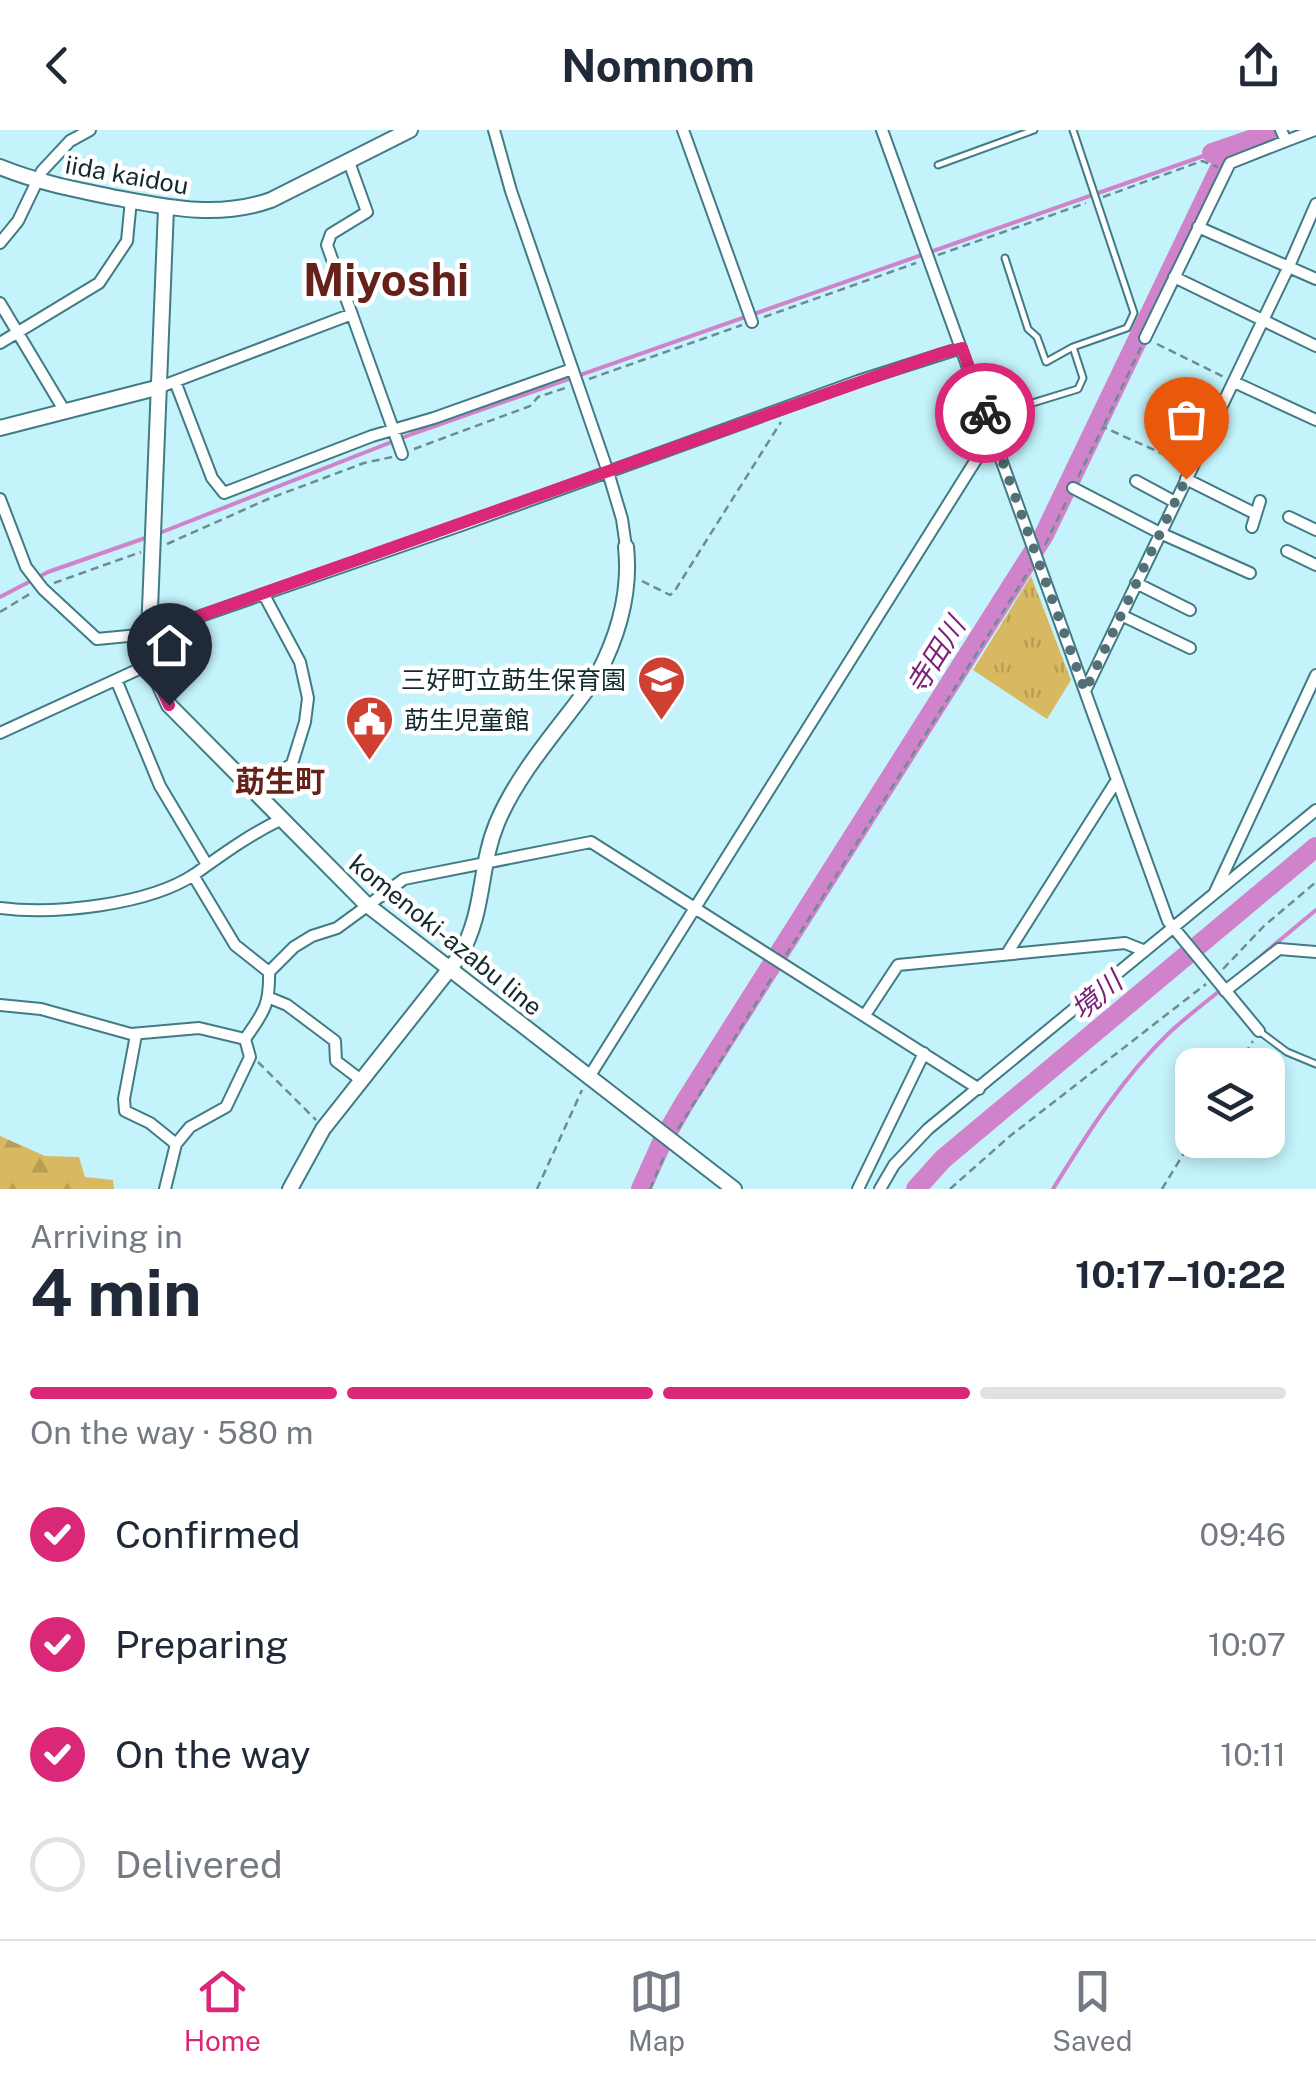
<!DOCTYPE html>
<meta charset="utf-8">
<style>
:root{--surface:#fff;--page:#f2f2f3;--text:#1f2937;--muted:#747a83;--line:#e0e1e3;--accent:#db2777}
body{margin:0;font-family:"Public Sans","Noto Sans JP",sans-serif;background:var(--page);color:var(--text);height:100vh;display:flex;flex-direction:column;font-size:38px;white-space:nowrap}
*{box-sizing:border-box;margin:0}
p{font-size:32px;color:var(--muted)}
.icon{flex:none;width:55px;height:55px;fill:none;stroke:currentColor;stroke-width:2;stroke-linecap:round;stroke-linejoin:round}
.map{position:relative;height:1059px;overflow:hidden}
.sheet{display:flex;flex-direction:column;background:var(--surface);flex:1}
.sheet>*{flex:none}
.buttons{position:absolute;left:1175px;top:918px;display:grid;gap:20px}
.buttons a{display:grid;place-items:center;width:110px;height:110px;border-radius:20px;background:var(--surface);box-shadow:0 5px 15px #0003;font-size:50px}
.pin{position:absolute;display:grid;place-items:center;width:85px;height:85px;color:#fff;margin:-102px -42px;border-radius:50% 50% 50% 0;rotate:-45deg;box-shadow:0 0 10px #0007}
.pin .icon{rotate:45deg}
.courier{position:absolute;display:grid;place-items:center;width:100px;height:100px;margin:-50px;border:8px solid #db2777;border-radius:50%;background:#fff;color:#222;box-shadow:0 2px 12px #0007}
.summary em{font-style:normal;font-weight:700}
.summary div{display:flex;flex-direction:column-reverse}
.summary{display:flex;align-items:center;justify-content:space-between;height:170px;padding:0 30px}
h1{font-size:65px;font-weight:700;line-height:75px}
.bar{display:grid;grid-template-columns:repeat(4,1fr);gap:15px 10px;align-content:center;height:120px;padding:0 30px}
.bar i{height:12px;border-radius:8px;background:var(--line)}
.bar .active{background:var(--accent)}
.bar p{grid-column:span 4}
ol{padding:0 30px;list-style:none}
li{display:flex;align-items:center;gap:30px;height:110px}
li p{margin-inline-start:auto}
li .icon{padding:10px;border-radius:50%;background:var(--accent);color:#fff;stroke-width:4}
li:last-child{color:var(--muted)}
li i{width:55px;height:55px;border:5px solid var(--line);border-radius:50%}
header{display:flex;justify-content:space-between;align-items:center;height:130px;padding:0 30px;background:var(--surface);font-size:45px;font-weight:700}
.tab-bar{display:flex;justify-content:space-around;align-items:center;height:140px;border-top:2px solid var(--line);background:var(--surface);font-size:28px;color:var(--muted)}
.tab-bar a{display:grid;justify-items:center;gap:5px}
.tab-bar .active{color:var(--accent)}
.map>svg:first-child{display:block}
</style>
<header><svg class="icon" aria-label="back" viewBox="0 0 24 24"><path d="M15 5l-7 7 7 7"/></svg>Nomnom<svg class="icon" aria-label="share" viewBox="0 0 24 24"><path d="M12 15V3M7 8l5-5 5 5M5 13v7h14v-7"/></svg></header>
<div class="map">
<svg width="1316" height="1059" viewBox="0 0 1316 1059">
<defs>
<pattern id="grass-tufts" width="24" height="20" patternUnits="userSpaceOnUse" patternTransform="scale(2.5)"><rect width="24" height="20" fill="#d8b861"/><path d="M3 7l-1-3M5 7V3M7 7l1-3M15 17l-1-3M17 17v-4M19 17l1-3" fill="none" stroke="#b89e55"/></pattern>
<pattern id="forest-firs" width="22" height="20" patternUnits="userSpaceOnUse" patternTransform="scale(2.5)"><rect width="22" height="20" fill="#d8b861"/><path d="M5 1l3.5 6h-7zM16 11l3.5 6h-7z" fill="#b89e55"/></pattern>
</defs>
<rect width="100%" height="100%" fill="#c4f3fb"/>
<path fill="url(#grass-tufts)" d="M1031 446 1071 550 1047 589 973 540Z"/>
<path fill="url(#forest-firs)" d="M0 1006 45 1026 79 1027 85 1047 113 1050 114 1059H0Z"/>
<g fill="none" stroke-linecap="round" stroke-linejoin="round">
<path stroke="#d082ca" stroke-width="4" d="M157 404 412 304 1212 23
M0 467 48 442 148 407
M1249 836 1316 780
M1053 1059C1087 1004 1122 948 1169 903 1186 887 1205 873 1223 858"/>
<path stroke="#d082ca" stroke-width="20" d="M1230 17 1279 0
M641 1059 663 1010 685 972 1044 405 1230 17 1212 23
M916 1059 943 1029 1316 717"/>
<defs>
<path id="lane" d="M938 35 1034 0
M1005 128 1028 199 1037 207 1046 232 1073 217
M1013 279 1078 259 1083 248 1073 217 1127 198 1134 183 1073 0
M1259 901 1287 922 1316 934"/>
<path id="street" d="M494 0 511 61 608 342 622 389 626 417
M683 0 752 192
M882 0 1168 791 1259 901
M1281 0 1286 11 1315 0
M349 32 367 82 331 104 327 115 402 324
M1198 97 1316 149
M0 113 18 91 42 41 70 11 90 0
M1174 147 1316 216
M0 173 64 280
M1145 208 1230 33 1286 11
M0 213 99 153 127 111 131 70
M1234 252 1316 290
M176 254 212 348 224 363 372 306 434 288 572 239
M160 257 352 184
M1186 349 1256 384
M1136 351 1175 372
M1073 358 1160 403 1250 443
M0 369 26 437 43 459 97 509 149 504 462 395 858 251 961 218
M1289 387 1316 400
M1252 397 1260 371
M1287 421 1316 435
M1136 453 1190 480
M1121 485 1190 518
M117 552 160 656 206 733
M1085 561 1289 136 1316 74
M0 603 150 534
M251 661 292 634 305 592 308 568 300 532 264 465
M193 745 235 815 269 842
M1214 764 1316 545
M0 778C54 785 149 775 195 744 223 724 249 705 280 690
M1008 822 1115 653
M1225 861 1279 819 1316 822
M270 868 287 875 335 911 336 931 361 950
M0 875 41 879 131 904 199 898 245 909
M865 885 898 835 1125 813 1145 821
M136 905 124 969 125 981 150 993 176 1014
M245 909C263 883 270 876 269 842L294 817 312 806 337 798 404 749 591 712 979 959
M589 947 984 317 994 309
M165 1059 176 1014 190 997 226 977 250 927 245 909
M858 1059 924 923
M880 1059 894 1035 928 999 1316 680"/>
<path id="secondary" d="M0 37C37 52 73 59 112 67 166 77 217 89 271 70L410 0
M166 78 149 504 150 534 169 575 366 774 734 1059
M0 298 160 257
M290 1059 323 999 459 827C486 780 478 739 497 693 520 638 565 592 598 544 619 504 631 463 626 417"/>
</defs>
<use href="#lane" stroke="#417b84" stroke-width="9"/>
<use href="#street" stroke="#417b84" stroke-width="14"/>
<use href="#secondary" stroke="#417b84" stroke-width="18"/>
<path stroke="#6a8d93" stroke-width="2.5" stroke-dasharray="8 5" stroke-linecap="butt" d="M1103 67 1202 31 1218 37
M938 125 1086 73
M764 187 916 133
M1157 214 1226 248
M589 249 742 195
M1104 295 1141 217
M414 319 530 276 538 267 568 257
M1078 347 1103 297 1181 332
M167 414 268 369 364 333 392 327
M1045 415 1068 368
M642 451 670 465 674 462 781 292
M54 453 141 422
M0 482 33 462
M786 825 1030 439
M1223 839 1264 796 1316 752
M258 932 316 990
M1238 935 1253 911
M678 999 774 844
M537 1059 582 960
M650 1059 665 1024
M950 1059 1010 1006 1206 854
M1162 1059 1192 1010"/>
<use href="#lane" stroke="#fff" stroke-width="5"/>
<use href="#street" stroke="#fff" stroke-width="10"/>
<use href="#secondary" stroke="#fff" stroke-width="14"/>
</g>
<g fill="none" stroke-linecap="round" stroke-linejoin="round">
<path stroke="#517176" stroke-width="10" stroke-dasharray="0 18" d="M985 283 1085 561 1186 349"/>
<path stroke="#db2777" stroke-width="12" d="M169 575 150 534 148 504 942 223 962 218 985 283"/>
</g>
<defs>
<symbol id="school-pin" viewBox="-11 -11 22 30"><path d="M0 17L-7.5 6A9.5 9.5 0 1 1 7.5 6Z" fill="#cd4032" stroke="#fff"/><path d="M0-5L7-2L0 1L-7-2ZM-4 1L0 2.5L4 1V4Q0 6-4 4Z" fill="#fff"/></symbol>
<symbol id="civic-pin" viewBox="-11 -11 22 30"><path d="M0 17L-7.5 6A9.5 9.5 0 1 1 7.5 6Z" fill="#cd4032" stroke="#fff"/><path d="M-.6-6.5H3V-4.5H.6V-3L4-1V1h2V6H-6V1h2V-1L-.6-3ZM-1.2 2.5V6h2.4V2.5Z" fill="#fff"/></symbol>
</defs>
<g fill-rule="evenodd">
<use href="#school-pin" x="634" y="522" width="55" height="75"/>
<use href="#civic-pin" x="342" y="562" width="55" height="75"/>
</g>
<g text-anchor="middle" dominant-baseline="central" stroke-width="9" stroke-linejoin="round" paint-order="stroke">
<g font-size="25" fill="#132b2f" stroke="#fff">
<text transform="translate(127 45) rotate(10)">iida kaidou</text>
<text transform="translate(446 805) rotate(39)">komenoki-azabu line</text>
</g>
<g font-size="25" fill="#132b2f" stroke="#fff" text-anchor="end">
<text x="626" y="550">三好町立莇生保育園</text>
<text x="404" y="590" text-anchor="start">莇生児童館</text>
</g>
<g font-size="28" font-style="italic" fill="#7c1f79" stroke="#fff">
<text transform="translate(935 525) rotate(-58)">寺田川</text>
<text transform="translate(1096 865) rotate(-40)">境川</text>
</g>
<g font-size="30" font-weight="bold" fill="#652119" stroke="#fff">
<text x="280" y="651">莇生町</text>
</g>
<g font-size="45" font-weight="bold" fill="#652119" stroke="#fff">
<text x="386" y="149">Miyoshi</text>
</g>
</g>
</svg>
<div class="buttons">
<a><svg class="icon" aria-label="layers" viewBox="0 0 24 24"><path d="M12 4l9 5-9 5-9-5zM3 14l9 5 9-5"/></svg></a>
</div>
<div class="pin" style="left:1186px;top:349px;background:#ea580c"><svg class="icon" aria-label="bag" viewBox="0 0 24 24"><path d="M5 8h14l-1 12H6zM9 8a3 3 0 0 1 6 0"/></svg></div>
<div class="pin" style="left:169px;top:575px;background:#1f2937"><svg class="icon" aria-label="home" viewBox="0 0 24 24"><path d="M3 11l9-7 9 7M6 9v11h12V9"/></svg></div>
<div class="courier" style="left:985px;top:283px"><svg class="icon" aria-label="bike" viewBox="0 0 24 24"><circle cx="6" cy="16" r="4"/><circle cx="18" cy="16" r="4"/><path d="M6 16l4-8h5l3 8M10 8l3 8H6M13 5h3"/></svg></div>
</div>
<section class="sheet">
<div class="summary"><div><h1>4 min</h1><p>Arriving in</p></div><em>10:17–10:22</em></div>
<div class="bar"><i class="active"></i><i class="active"></i><i class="active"></i><i></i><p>On the way · 580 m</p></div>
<ol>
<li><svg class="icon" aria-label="check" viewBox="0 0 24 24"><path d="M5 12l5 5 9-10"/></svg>Confirmed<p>09:46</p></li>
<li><svg class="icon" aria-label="check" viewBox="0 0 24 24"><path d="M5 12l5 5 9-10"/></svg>Preparing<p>10:07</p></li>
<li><svg class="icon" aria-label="check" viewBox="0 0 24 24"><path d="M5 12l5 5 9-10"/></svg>On the way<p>10:11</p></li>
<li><i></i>Delivered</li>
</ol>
</section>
<nav class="tab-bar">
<a class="active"><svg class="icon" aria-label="home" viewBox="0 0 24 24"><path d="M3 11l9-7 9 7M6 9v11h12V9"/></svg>Home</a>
<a><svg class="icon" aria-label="map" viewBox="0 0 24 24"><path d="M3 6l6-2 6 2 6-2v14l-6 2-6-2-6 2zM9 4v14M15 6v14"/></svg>Map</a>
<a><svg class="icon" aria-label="saved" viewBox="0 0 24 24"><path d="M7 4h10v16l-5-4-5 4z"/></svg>Saved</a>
</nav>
